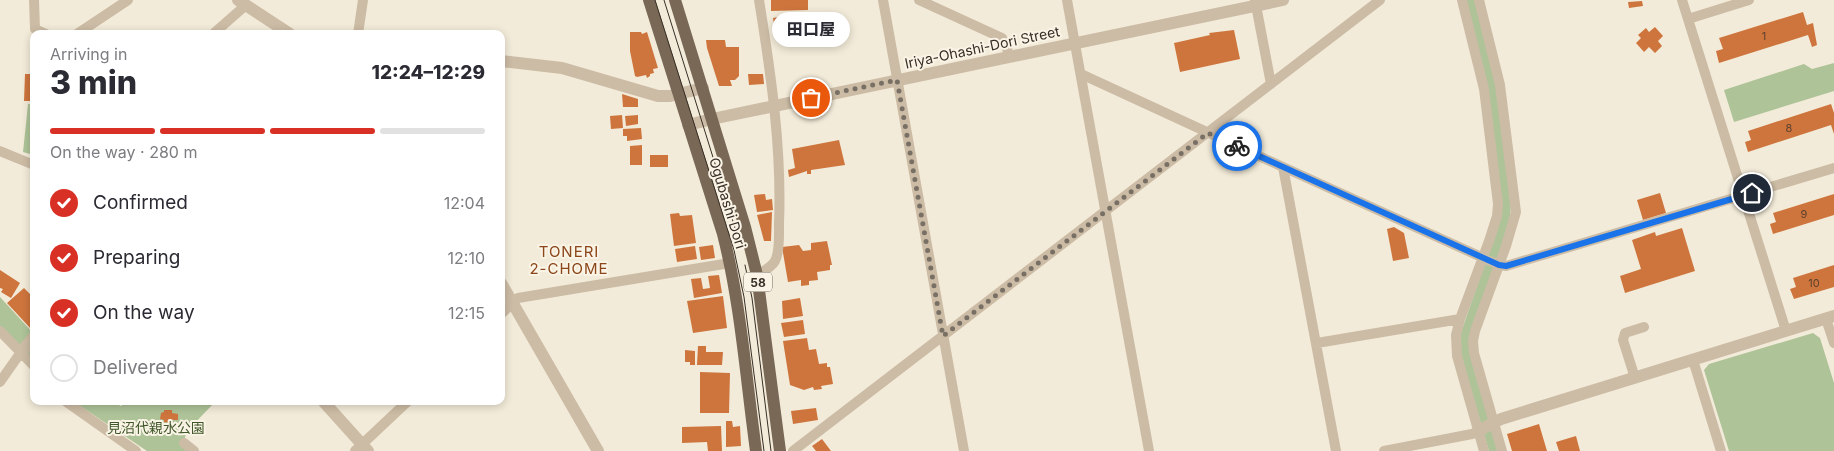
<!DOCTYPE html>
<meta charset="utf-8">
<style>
:root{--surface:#fff;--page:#f7f7f7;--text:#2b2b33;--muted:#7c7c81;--line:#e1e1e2;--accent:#d93025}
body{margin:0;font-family:Inter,"Noto Sans JP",sans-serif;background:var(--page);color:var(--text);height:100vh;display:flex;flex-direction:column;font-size:19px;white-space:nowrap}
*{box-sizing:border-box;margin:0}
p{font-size:16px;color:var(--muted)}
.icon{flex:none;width:28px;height:28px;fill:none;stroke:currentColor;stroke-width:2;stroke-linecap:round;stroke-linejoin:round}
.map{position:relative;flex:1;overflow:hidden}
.drawer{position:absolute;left:30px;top:30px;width:475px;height:375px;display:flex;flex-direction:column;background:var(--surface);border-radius:10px;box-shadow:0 2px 8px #0003}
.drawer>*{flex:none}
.pin{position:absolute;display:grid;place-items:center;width:42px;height:42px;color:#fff;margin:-21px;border:2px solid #fff;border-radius:50%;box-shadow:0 1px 5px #0007}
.courier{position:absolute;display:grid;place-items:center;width:50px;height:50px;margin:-25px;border:4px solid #1a73e8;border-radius:50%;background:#fff;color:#222;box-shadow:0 1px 6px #0007}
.bubble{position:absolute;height:35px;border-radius:18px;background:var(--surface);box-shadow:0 2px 8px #0003;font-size:16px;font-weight:800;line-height:35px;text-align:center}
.head em{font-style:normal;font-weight:800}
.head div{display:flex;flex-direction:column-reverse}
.head{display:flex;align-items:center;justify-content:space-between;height:85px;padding:0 20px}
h1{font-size:32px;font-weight:800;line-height:38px}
.bar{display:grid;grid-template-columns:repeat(4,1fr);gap:8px 5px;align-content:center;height:60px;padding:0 20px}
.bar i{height:6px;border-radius:4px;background:var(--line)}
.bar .active{background:var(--accent)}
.bar p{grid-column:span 4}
ol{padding:0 20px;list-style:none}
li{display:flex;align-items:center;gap:15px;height:55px}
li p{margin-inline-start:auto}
li .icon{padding:5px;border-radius:50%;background:var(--accent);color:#fff;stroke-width:4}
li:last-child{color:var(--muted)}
li i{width:28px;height:28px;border:2px solid var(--line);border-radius:50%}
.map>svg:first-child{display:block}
</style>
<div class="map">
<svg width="1834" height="451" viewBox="0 0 1834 451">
<rect width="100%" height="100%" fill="#f3ebd9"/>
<path fill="#aec398" d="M1466 0H1476L1497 87 1511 201 1510 222 1473 326 1499 451H1489L1461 357 1459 338 1500 220Z
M1834 63V91L1734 122 1724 90 1804 64 1812 69Z
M28 104H34V155L23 152Z
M0 297 34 334V363L0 326Z
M1813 333 1820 338 1834 383V451H1729L1704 370 1709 364Z
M73 401H111L121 406 127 401H216L187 431 183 443 189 451H147Z"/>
<path fill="#ce753d" d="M771 0H808V10L771 11Z
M1642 1 1643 6 1629 8 1628 2Z
M807 12 810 32 776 37 773 18Z
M1803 12 1807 25 1813 23 1817 45 1812 47 1808 35 1719 63 1716 51 1723 49 1719 38Z
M1655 27 1663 36 1658 41 1662 46 1655 53 1649 47 1644 52 1636 43 1641 38 1638 35 1646 28 1649 32Z
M1234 30 1240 59 1180 72 1174 43 1210 35 1209 33Z
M630 32H641L642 34 647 32 658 68 653 69 654 73 650 74V76L647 78 646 75 637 77 635 76 630 51Z
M706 40H725L726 47H739V76L735 80H730L732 86H719L707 48Z
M25 74H34V101H24Z
M748 74H763L764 84 749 85Z
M622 94 638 99V107H623Z
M1831 104 1834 113V134L1831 125 1748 152 1745 142 1751 140 1748 131Z
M622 115 623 128 611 129 610 116Z
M638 115V124L626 126 625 116Z
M641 128 642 139 627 141V136H623V129Z
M839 140 845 165 811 170V174H807V171L789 177 788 170 795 168 792 149Z
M642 145V165H630V146Z
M650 155H668V167H650Z
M1660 193 1666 213 1643 220 1637 200Z
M765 194 766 200 772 199 773 210 757 212 754 195Z
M1834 194V215L1773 234 1770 224 1776 222 1773 213Z
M772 212 771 241H764L757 215Z
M679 213 680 216 692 215 696 243 674 246 670 214Z
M1394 227 1404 233 1409 258 1393 261 1387 229Z
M1682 228 1695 271 1625 293 1620 276 1641 269 1632 240 1655 232 1656 236Z
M827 241 832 265H830V270L817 272 818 280 809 281V285L801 286V280L788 282 782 247 799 245 803 251 811 250V243Z
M713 245 715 258 701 260 699 247Z
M695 246 697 259 677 262 675 249Z
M1834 265V287L1794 299 1790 289 1796 287 1793 278Z
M0 270 20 283 11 298 1 292 3 289 0 288Z
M719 275 722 293 694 298 691 279 701 278 703 289 710 288 708 276Z
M24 288 34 298V326L31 329 7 303Z
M723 296 727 328 693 333 687 301Z
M800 298 803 316 783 319 782 301Z
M803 320 805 334 784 337 781 323Z
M807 338 809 350 816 349 819 364 827 363V367H830L833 384 821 386 822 389 814 390 813 387 804 390 790 385 783 341Z
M698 346H706V352H723L722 365H697Z
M685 350 695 351V365H690V362H685Z
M700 372 730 373 729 413H700Z
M816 408 818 420 793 424 791 411Z
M164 410H172V413L178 414V420H172V423L164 422V420L160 419 161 413 164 412Z
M726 421H732L733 427 740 426 741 446 726 447Z
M1539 424 1547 451H1512L1507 434Z
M721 426 722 451H708L707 442 682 443V427Z
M1576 436 1580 451H1559L1556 442Z
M822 439 831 451H816L812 446Z"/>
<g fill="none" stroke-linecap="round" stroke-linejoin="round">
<path stroke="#ccbca5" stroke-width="10" d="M34 0 35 29 46 34
M883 0 964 451
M919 0 1002 38 1006 44 1009 57
M1067 0 1149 451
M1255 0 1271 84
M1462 0 1484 89 1498 204 1497 216 1489 241 1460 319 1456 335 1457 356 1484 451
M1479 0 1500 85 1516 212 1506 246 1475 331 1473 341 1474 353 1502 451
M1682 0 1786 331
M1688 19 1749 0
M77 34 128 0
M213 34 246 5
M358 34 363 0
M1081 74 1283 167
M0 151 34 165
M757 275C763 271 771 268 775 261 780 252 779 234 779 224 782 149 771 74 759 0
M501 314 518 298 730 263
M1826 319 1834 343
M0 331 34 366
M1317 343 1460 319
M1693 360 1721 451
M1635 378 1623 340 1625 333 1644 327
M0 382 21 352
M65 401 136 451
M184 443 194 451
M355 451 408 401
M793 451 1380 0
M1336 451 1283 167 1499 265 1506 266 1834 168
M1384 451 1472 434 1478 431"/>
<path stroke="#ccbca5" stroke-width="12" d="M238 0 290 34
M501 61 562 68 658 96H670L703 88
M688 125 712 119 1283 0
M501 283 598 451
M21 352 34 337
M323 401 368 451
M1478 431 1501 419 1834 316"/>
<path stroke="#7a6856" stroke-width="12" d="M649 0 723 234C741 305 746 379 756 451
M675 0 745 227 757 275 780 451"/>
<path stroke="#372e26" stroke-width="1" d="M655 0 734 250 744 297 764 451
M664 0 740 244
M745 265 752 298 771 451"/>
</g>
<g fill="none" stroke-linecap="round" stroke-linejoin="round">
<path stroke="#797065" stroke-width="5" stroke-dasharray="0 9" d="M811 98 897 80 943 336 1208 133 1237 146"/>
<path stroke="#1a73e8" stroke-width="6" d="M1237 146 1499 265 1506 266 1752 193"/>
</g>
<g text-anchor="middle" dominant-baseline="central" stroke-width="4" stroke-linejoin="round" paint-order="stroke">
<g font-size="11" fill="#5d402c">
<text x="1764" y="36">1</text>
<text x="1789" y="128">8</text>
<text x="1804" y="214">9</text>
<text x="1814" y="283">10</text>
</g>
<rect fill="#faf4e6" stroke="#726960" stroke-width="1" x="744" y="272.5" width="28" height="19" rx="4"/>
<g font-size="12" font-weight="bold" fill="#372e26">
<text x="758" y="282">58</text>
</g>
<g font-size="14" fill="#372e26" stroke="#faf4e6">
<text transform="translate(982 47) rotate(-12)">Iriya-Ohashi-Dori Street</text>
<text transform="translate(728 203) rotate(73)">Ogubashi Dori</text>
</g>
<g font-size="14" fill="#3f5729" stroke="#faf4e6">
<text x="156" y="427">見沼代親水公園</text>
</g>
<g font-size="15" letter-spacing="1" fill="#8b461a" stroke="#faf4e6">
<text x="569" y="251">TONERI<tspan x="569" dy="17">2-CHOME</tspan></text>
</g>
</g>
</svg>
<div class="pin" style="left:811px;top:98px;background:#ea580c"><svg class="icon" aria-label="bag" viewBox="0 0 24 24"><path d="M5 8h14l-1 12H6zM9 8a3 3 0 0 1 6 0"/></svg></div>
<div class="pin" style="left:1752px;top:193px;background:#1f2937"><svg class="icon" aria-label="home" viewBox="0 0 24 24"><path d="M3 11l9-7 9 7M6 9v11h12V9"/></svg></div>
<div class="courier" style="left:1237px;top:146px"><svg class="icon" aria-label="bike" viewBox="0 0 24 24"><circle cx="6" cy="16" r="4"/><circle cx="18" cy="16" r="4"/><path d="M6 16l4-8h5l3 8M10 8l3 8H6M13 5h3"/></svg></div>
<div class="bubble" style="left:772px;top:12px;width:78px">田口屋</div>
<section class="drawer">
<div class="head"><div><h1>3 min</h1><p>Arriving in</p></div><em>12:24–12:29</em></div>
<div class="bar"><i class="active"></i><i class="active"></i><i class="active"></i><i></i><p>On the way · 280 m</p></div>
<ol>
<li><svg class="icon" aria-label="check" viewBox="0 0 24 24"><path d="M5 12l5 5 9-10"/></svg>Confirmed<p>12:04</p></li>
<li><svg class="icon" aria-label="check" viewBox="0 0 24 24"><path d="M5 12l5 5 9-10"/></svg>Preparing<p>12:10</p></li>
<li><svg class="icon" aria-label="check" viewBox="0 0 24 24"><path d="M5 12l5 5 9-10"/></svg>On the way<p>12:15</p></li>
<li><i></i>Delivered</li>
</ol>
</section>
</div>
